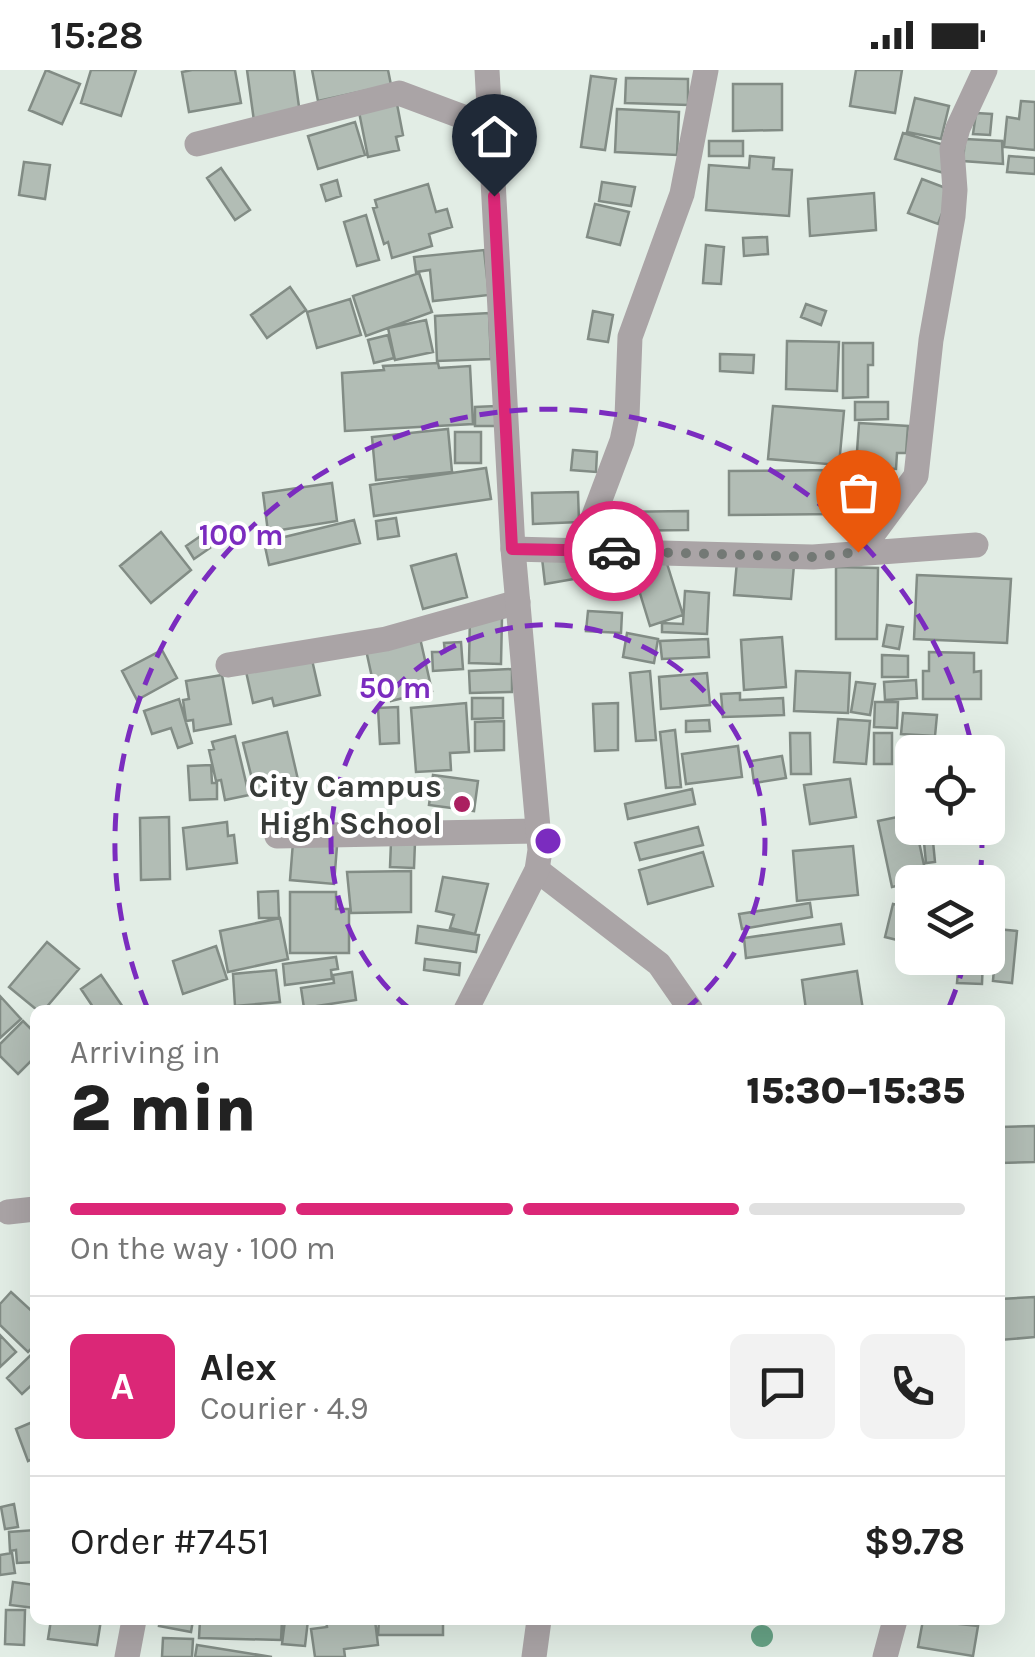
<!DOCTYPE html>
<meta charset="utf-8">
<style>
:root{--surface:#fff;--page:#f2f2f2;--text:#222;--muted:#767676;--line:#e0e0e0;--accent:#db2777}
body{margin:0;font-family:Karla,sans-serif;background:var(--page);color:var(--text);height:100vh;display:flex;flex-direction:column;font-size:38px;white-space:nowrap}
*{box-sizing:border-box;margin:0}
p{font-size:32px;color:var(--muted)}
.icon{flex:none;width:55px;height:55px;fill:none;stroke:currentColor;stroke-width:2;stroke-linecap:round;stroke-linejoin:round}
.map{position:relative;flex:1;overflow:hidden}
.panel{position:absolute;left:30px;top:935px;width:975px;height:620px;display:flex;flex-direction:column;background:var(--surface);border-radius:15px;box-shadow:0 10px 40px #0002}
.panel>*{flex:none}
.controls{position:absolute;left:895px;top:665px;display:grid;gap:20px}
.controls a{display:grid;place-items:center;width:110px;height:110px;border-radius:15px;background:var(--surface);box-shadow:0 10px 40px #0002;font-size:50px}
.pin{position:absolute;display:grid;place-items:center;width:85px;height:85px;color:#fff;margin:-102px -42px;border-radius:50% 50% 50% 0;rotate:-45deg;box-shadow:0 0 10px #0007}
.pin .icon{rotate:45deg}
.courier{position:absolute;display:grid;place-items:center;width:100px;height:100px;margin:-50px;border:8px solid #db2777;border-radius:50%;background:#fff;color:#222;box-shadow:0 2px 12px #0007}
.head em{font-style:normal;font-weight:800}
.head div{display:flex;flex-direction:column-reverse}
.head{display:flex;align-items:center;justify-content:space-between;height:170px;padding:0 40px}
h1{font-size:65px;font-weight:800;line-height:75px}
.bar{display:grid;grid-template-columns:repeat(4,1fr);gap:15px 10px;align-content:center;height:120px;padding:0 40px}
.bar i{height:12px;border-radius:8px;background:var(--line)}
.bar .active{background:var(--accent)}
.bar p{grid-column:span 4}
.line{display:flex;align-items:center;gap:25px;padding:0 40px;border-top:2px solid var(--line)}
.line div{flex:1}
.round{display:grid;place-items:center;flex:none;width:105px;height:105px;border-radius:15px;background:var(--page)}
.status{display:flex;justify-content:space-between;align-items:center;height:70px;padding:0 50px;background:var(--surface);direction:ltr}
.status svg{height:28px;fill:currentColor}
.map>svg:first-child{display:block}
</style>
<div class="status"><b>15:28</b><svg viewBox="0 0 49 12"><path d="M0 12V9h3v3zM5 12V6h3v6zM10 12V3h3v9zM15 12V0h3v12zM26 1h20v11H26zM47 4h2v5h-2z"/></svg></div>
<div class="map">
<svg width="1035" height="1587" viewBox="0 0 1035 1587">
<rect width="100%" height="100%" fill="#e2ede5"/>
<path fill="#b2bdb5" stroke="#828c85" stroke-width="2.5" d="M46 0 80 14 62 54 29 40Z
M91 0H136L121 46 81 33Z
M192 0H235L241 33 189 42 182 2Z
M247 0H294L300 44 254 51Z
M312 0H388L391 15 318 31Z
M856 0H902L895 43 850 36Z
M591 6 616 9 605 80 581 77Z
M626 8 688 9V35L625 33Z
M733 14H782V60L733 61Z
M915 28 949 36 941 69 907 62Z
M1021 31 1035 32V80L1004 77 1007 47 1019 49Z
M397 34 403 65 396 67 399 80 368 87 359 42Z
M617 39 679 42 677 85 615 82Z
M976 43 992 44 990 65 973 64Z
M355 52 365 85 318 99 308 66Z
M903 63 941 74 944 103 895 89Z
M965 69 1002 71 1003 94 963 91Z
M709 71H743V86H709Z
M750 86 774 88 773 99 792 100 789 146 706 140 709 95 749 98Z
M1009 86 1035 88V104L1007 102Z
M24 92 50 95 45 129 19 125Z
M221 98 250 140 235 150 207 108Z
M922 109 951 120 938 154 908 143Z
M337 110 341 126 326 131 321 115Z
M602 112 635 117 631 136 599 131Z
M428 114 436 142 447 139 452 157 429 164 432 176 392 188 388 172 384 174 373 138 377 137 375 130Z
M874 123 876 160 810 166 808 129Z
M595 134 629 142 620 175 587 167Z
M366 145 379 190 357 196 344 152Z
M767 167 768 184 744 186 743 168Z
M706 175 724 177 721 214 703 213Z
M484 180 489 225 433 231 430 200 416 202 414 187Z
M419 203 432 242 366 266 353 226Z
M290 217 306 240 267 268 251 245Z
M350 229 361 265 317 278 307 242Z
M806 234 826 241 821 255 801 247Z
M593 241 613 245 608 272 588 269Z
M489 243 491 289 437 291 435 246Z
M426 250 433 282 395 290 388 258Z
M388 265 394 288 374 293 368 270Z
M787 271 839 272 837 321 786 319Z
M843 273H873V295H868V327L843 328Z
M720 284 754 285 753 303 720 301Z
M438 293 439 298 470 296 473 354 345 361 342 303 384 300 383 296Z
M855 332H888V349L855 350Z
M496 336V356H475V337Z
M773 336 844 341 839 395 768 389Z
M859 353 908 356 906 383H897L896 399 856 396Z
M448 359 452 402 376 410 372 367Z
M455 362H481V393H455Z
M573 380 597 382 596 402 571 400Z
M486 398 491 429 374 446 370 415Z
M837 400V444L729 445V401Z
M332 413 337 451 268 462 263 423Z
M578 422 579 452 533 454 532 423Z
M688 441V460L611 461V442Z
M396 448 399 466 378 469 376 451Z
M354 450 360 473 269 495 264 472Z
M161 462 191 500 151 533 120 496Z
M202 465 210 478 194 489 186 476Z
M621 479 634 519 609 527 596 487Z
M594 480 597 505 545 514 542 488Z
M456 484 467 527 423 539 411 496Z
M664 484 683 545 650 556 631 494Z
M737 491 794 495 791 529 734 525Z
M836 497 878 498 877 569H836Z
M917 505 1011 509 1007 573 914 569Z
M685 521 709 523 707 564 662 562V553L683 554Z
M588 541 622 543 621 563 586 561Z
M470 546 502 547 501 594 469 593Z
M887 555 903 557 899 579 883 576Z
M627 563 658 569 654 593 623 587Z
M782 567 786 617 744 620 741 570Z
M420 568 432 621 391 631 386 610 373 612 366 580Z
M708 569 709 587 662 589 660 571Z
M461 572 463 599 433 601 432 582H445L444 573Z
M162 580 177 608 137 630 122 601Z
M310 581 320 625 274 636 272 628 253 633 245 597Z
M929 582 974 583V602L981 601V629H923V601H929Z
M882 585 908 586V607H882Z
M512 599V622L470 623 469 601Z
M650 601 656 670 636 671 630 603Z
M796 601 850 603 848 643 794 641Z
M707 603 710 635 661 639 659 607Z
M222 605 231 654 194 661 193 650 186 651 183 630 189 629 186 611Z
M916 610 917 628 885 630 884 612Z
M856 612 875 614 870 645 851 642Z
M740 623V630L783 628 784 645 723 647 721 624Z
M472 628H503V648L472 649Z
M179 629 192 673 178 678 171 658 152 664 144 641Z
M875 632H898L897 658 874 657Z
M466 633 469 682 450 683 451 700 416 702 411 638Z
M618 633V680L595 681 593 634Z
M398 637 399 673 380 674 378 638Z
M903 643 937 645 935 666 901 664Z
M838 649 870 651 866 694 834 692Z
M709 650 710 661 686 662V651Z
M504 651V680L475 681V652Z
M675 660 681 717 666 718 660 662Z
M287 662 299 714 256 725 243 673Z
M790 663H810L811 704H791Z
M874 663H892V694H874Z
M235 666 249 725 225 730 221 710 216 711 209 680 214 679 212 672Z
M738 676 742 707 686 714 682 684Z
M782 686 786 708 754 713 751 691Z
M211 695 212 713H217V729L190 730 188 696Z
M433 705 478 711 474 741 429 735Z
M850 709 856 747 810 754 804 715Z
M692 719 695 734 628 749 625 734Z
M912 744V758H916L927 809 892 817 878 751Z
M169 747 170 809 141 810 140 748Z
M227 752 228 766 234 765 237 793 187 799 183 758Z
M698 757 703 775 640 790 635 773Z
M932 761 935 792 926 793 923 762Z
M293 772 337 776 334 814 290 810Z
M391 772H415L414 798 390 797Z
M853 776 858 825 797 831 793 781Z
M703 782 713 816 648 834 639 800Z
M411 801V842L351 843 347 802Z
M443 807 488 814 475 864 450 858 454 845 436 841Z
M278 821 279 848H259L258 822Z
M290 822H336V839H349V883H290Z
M810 833 812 847 742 859 739 844Z
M893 834 912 838 909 873 885 867Z
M280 848 288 889 228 902 220 861Z
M841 854 844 874 746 888 744 868Z
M418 856 479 865 476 882 416 873Z
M997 859 1017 861 1012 913 993 911Z
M47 872 79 899 44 940H37L9 917Z
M216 876 227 909 183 924 173 891Z
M336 887 338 899 331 900 332 909 285 915 283 894Z
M959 888H983L982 914 957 913Z
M425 889 460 893 459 905 424 900Z
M276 900 280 932 235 936 233 904Z
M857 901 863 940H806L802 910Z
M352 902 356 930 304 938 301 918 334 913 333 905Z
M101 905 125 940H95L81 919Z
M0 926 21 949 0 968Z
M23 951 35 963V987L18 1004 0 986V974Z
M1035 1056V1092L1000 1093V1057Z
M11 1222 35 1244V1275L28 1282 0 1255V1234Z
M1035 1227V1267L1000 1270V1229Z
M0 1265 16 1282 0 1297Z
M35 1281V1312L22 1324 7 1308Z
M35 1351V1388L28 1391 16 1359Z
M14 1434 18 1457 5 1459 1 1437Z
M35 1460V1492L17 1493 16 1480 10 1481 9 1462Z
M12 1483 15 1503 0 1505V1485Z
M13 1512 35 1515V1538L10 1535Z
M6 1540H25L24 1575 5 1574Z
M51 1550H101L97 1575 48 1569Z
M160 1550H193L191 1562 159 1556Z
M200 1550H282L281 1570 199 1568Z
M285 1550H308L305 1576 282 1574Z
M326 1550H375L378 1575 344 1579 345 1587H315L311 1559 327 1557Z
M379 1550H443V1565H378Z
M923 1550 978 1556 973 1586 918 1577Z
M163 1568 193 1569 192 1587H162Z
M197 1575 272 1587H195Z"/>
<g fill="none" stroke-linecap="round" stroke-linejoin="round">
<path stroke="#aaa4a6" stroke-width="25" d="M197 74 399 23 490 57
M513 479 813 487 976 475
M581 480 622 371 627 347 630 267 682 124 706 0
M859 483 916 406 931 270 953 146 955 120 952 79 958 58 985 0
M228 595 386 569 518 532
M277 766 538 761
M537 800 659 894 691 940
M8 1142 35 1139
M534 1587 539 1550
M885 1587 895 1550"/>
<path stroke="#aaa4a6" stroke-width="25" d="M466 940 537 800 540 780 513 479 487 0
M127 1587 134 1550"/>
</g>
<circle fill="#66a285" cx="762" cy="1566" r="11"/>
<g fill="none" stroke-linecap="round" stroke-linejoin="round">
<path stroke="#737975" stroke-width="10" stroke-dasharray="0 18" d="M614 481 813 487 858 482"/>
<path stroke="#db2777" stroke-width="12" d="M494 126 512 479 614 481"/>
</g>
<g fill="none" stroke="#7b2cbf" stroke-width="5" stroke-dasharray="18 12">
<path d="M411 940A217 217 0 1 1 685 940"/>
<path d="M965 891A434 434 0 0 1 949 937M147 937A434 434 0 1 1 973 681M982 760A434 434 0 0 1 980 809"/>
</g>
<circle fill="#ab1f60" stroke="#fff" stroke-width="4" cx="462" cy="734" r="10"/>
<g text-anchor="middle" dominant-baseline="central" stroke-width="8" stroke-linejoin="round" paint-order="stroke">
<g font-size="32" font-weight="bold" fill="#373b38" stroke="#fff" text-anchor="end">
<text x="442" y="716">City Campus<tspan x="442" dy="37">High School</tspan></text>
</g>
</g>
<circle cx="548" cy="771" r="15" fill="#7b2cbf" stroke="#fff" stroke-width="5"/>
<g font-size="30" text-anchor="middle" font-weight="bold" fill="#7b2cbf" stroke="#fff" stroke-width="8" stroke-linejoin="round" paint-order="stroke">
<text x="241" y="475">100 m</text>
<text x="395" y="628">50 m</text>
</g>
</svg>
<div class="controls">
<a><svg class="icon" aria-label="locate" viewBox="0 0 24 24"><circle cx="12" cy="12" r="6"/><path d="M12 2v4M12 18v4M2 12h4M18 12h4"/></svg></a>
<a><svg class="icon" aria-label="layers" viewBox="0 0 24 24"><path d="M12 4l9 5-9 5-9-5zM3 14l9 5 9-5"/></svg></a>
</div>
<div class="pin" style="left:858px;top:482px;background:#ea580c"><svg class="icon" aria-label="bag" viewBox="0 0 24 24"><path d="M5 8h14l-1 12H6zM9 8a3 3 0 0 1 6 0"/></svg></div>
<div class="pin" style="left:494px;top:126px;background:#1f2937"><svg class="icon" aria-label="home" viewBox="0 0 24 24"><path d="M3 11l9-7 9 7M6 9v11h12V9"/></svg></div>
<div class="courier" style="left:614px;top:481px"><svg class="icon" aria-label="car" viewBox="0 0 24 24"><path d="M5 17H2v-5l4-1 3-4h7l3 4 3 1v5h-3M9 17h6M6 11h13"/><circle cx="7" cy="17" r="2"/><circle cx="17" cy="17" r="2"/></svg></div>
<section class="panel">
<div class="head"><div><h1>2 min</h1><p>Arriving in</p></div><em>15:30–15:35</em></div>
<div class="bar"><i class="active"></i><i class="active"></i><i class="active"></i><i></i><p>On the way · 100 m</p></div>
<div class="line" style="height:180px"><b class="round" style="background:var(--accent);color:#fff">A</b><div><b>Alex</b><p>Courier · 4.9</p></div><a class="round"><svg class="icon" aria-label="chat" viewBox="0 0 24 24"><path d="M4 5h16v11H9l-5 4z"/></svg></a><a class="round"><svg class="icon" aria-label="phone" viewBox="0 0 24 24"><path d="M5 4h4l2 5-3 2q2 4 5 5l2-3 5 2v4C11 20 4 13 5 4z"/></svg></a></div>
<div class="line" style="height:130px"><div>Order #7451</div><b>$9.78</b></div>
</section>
</div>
